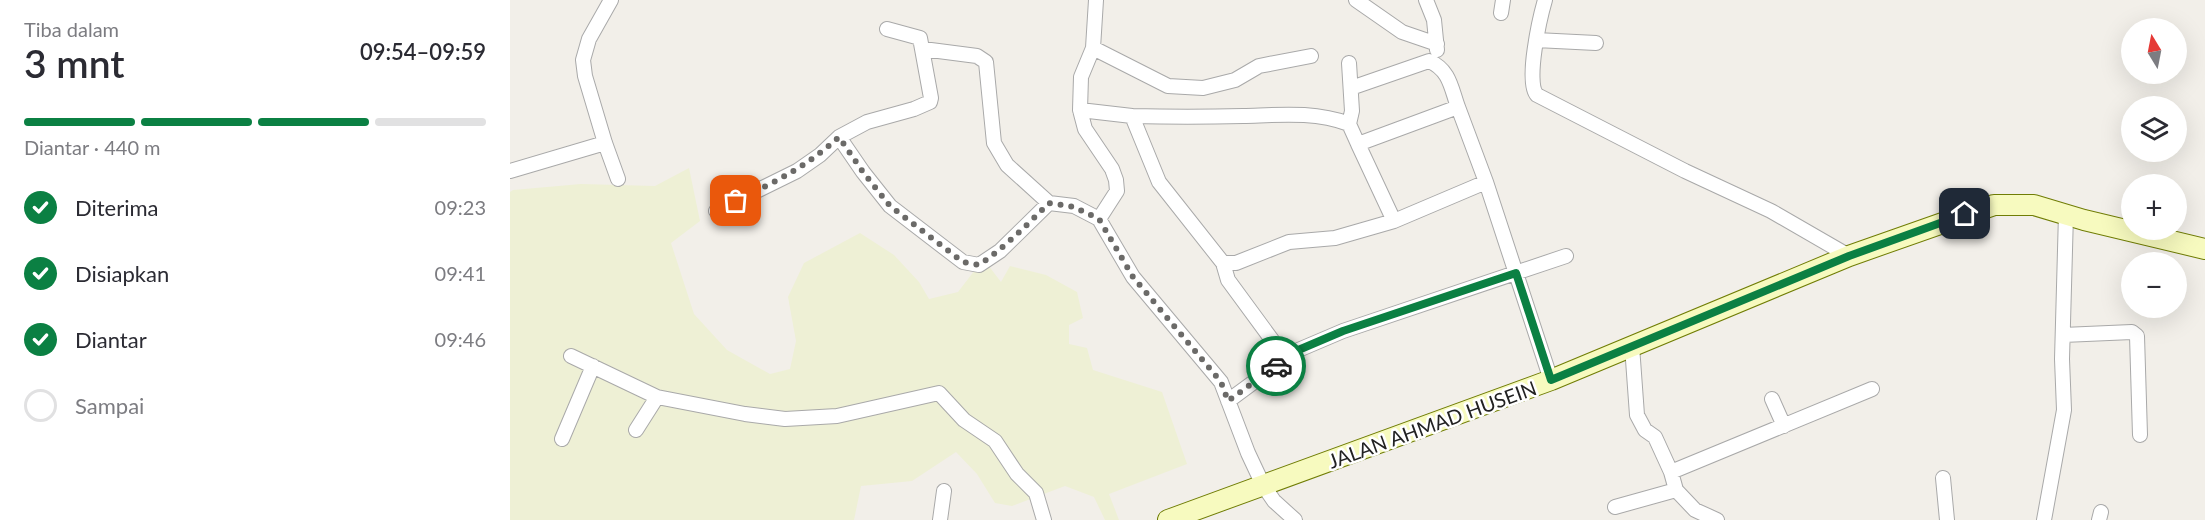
<!DOCTYPE html>
<html lang="id">
<meta charset="utf-8">
<style>
:root{--surface:#fff;--page:#f2f2f3;--text:#2b2b33;--muted:#7c7c81;--line:#e1e1e2;--accent:#0b8043}
body{margin:0;font-family:Lato,sans-serif;background:var(--page);color:var(--text);height:100vh;display:flex;flex-direction:column;font-size:22px;white-space:nowrap}
*{box-sizing:border-box;margin:0}
p{font-size:20px;color:var(--muted)}
.icon{flex:none;width:33px;height:33px;fill:none;stroke:currentColor;stroke-width:2;stroke-linecap:round;stroke-linejoin:round}
.map{position:relative;flex:1;overflow:hidden}
.details{display:flex;flex-direction:column;background:var(--surface);width:510px}
.details>*{flex:none}
.needle{width:39px;rotate:350deg}
.fabs{position:absolute;left:1611px;top:18px;display:grid;gap:12px}
.fabs a{display:grid;place-items:center;width:66px;height:66px;border-radius:50%;background:var(--surface);box-shadow:0 6px 24px #0002;font-size:30px}
.pin{position:absolute;display:grid;place-items:center;width:51px;height:51px;color:#fff;margin:-26px;border-radius:12px;box-shadow:0 3px 9px #0006}
.courier{position:absolute;display:grid;place-items:center;width:60px;height:60px;margin:-30px;border:4px solid #0b8043;border-radius:50%;background:#fff;color:#222;box-shadow:0 2px 8px #0007}
.overview em{font-style:normal;font-weight:600}
.overview div{display:flex;flex-direction:column-reverse}
.overview{display:flex;align-items:center;justify-content:space-between;height:102px;padding:0 24px}
h1{font-size:39px;font-weight:600;line-height:45px}
.bar{display:grid;grid-template-columns:repeat(4,1fr);gap:9px 6px;align-content:center;height:72px;padding:0 24px}
.bar i{height:8px;border-radius:4px;background:var(--line)}
.bar .selected{background:var(--accent)}
.bar p{grid-column:span 4}
ol{padding:0 24px;list-style:none}
li{display:flex;align-items:center;gap:18px;height:66px}
li p{margin-inline-start:auto}
li .icon{padding:6px;border-radius:50%;background:var(--accent);color:#fff;stroke-width:4}
li:last-child{color:var(--muted)}
li i{width:33px;height:33px;border:3px solid var(--line);border-radius:50%}
main{display:flex;flex:1;min-height:0}
.map>svg:first-child{display:block}
</style>
<main>
<section class="details">
<div class="overview"><div><h1>3 mnt</h1><p>Tiba dalam</p></div><em>09:54–09:59</em></div>
<div class="bar"><i class="selected"></i><i class="selected"></i><i class="selected"></i><i></i><p>Diantar · 440 m</p></div>
<ol>
<li><svg class="icon" aria-label="check" viewBox="0 0 24 24"><path d="M5 12l5 5 9-10"/></svg>Diterima<p>09:23</p></li>
<li><svg class="icon" aria-label="check" viewBox="0 0 24 24"><path d="M5 12l5 5 9-10"/></svg>Disiapkan<p>09:41</p></li>
<li><svg class="icon" aria-label="check" viewBox="0 0 24 24"><path d="M5 12l5 5 9-10"/></svg>Diantar<p>09:46</p></li>
<li><i></i>Sampai</li>
</ol>
</section>
<div class="map">
<svg width="1695" height="520" viewBox="0 0 1695 520">
<rect width="100%" height="100%" fill="#f2efe9"/>
<path fill="#eef0d5" d="M179 168 190 221 161 243 184 314 217 350 260 374 280 369 286 341 278 297 294 263 350 233 384 255 409 282 419 299 448 292 468 266 478 265 491 282 500 266 536 275 567 292 573 318 559 325V344L577 348 583 370 652 392 677 464 599 494 609 520H595L584 497 555 486 502 506 485 503 467 474 446 452 402 481 351 486 344 520H0V192L3 190 71 184 145 186Z"/>
<g fill="none" stroke-linecap="round" stroke-linejoin="round">
<defs>
<path id="minor" d="M101 0 79 39 73 60 75 76 95 143 108 179
M586 0 583 48 571 77 570 110 575 129 602 169 606 180 607 191 589 219
M846 0 892 32 927 44
M916 0 924 20 927 50
M1035 0C1030 17 1015 83 1027 95L1175 171 1261 211 1339 256
M991 13 993 0
M1026 40 1086 43
M583 48 658 86 693 88 725 80 749 66 801 56
M413 49 467 56 476 62 484 143 497 165 539 203
M841 88 919 61C940 70 941 88 948 107
M570 110 622 116 649 182 713 263H726L779 242 825 238 884 221 976 182
M622 116C659 117 696 117 733 116 769 115 804 111 839 124L848 144 948 107 976 182 1041 380
M839 124 842 111 839 63
M329 137 353 172 380 206 453 262 469 265 490 251 539 203 564 206 589 219 623 277 711 382 738 453 753 485 764 501 785 520
M848 144 884 221
M0 171 95 143
M206 211 287 171 310 155 329 137 357 122 404 109 420 102 421 98 410 38 377 29
M713 263 718 280 776 359
M1553 335 1622 332 1627 336 1630 435
M1122 346 1127 415 1135 430 1145 437 1161 472 1166 490 1185 510 1207 520
M61 356 147 397 235 414 275 419 327 416 429 393 454 420 485 441 507 474 526 493 534 520
M1262 399 1274 426
M718 401 786 351 833 331 1056 256
M126 430 147 397
M52 439 83 366
M1161 472 1362 389
M1433 478 1437 520
M1105 507 1166 490
M430 520 434 491
M1534 520 1554 410 1552 359 1556 214
M1589 520 1591 512"/>
<path id="secondary" d="M658 520 1041 380 1339 256 1484 205H1524L1574 220 1695 249"/>
</defs>
<use href="#minor" stroke="#a9a9a9" stroke-width="16"/>
<use href="#secondary" stroke="#707d05" stroke-width="22"/>
<use href="#minor" stroke="#fff" stroke-width="14"/>
<use href="#secondary" stroke="#f7fabf" stroke-width="20"/>
</g>
<g fill="none" stroke-linecap="round" stroke-linejoin="round">
<path stroke="#6b6a68" stroke-width="6" stroke-dasharray="0 10.8" d="M226 201C266 181 295 168 329 137L353 172 380 206 453 262 469 265C495 247 517 225 539 203L564 207 589 219 623 277 711 382 718 401 766 366"/>
<path stroke="#0b8043" stroke-width="8" d="M766 366 786 351 833 331 1006 273 1041 380 1339 256 1455 214"/>
</g>
<g text-anchor="middle" dominant-baseline="central" stroke-width="5" stroke-linejoin="round" paint-order="stroke">
<g font-size="20" fill="#222" stroke="#fff">
<text transform="translate(922 424) rotate(-20)">JALAN AHMAD HUSEIN</text>
</g>
</g>
</svg>
<div class="fabs">
<a><svg class="needle" viewBox="-14 -14 28 28"><path d="M0-13l5 13h-10z" fill="#e53935"/><path d="M0 13l5-13h-10z" fill="#7c7c81"/></svg></a>
<a><svg class="icon" aria-label="layers" viewBox="0 0 24 24"><path d="M12 4l9 5-9 5-9-5zM3 14l9 5 9-5"/></svg></a>
<a>+</a>
<a>−</a>
</div>
<div class="pin" style="left:226px;top:201px;background:#ea580c"><svg class="icon" aria-label="bag" viewBox="0 0 24 24"><path d="M5 8h14l-1 12H6zM9 8a3 3 0 0 1 6 0"/></svg></div>
<div class="pin" style="left:1455px;top:214px;background:#1f2937"><svg class="icon" aria-label="home" viewBox="0 0 24 24"><path d="M3 11l9-7 9 7M6 9v11h12V9"/></svg></div>
<div class="courier" style="left:766px;top:366px"><svg class="icon" aria-label="car" viewBox="0 0 24 24"><path d="M5 17H2v-5l4-1 3-4h7l3 4 3 1v5h-3M9 17h6M6 11h13"/><circle cx="7" cy="17" r="2"/><circle cx="17" cy="17" r="2"/></svg></div>
</div>
</main>
